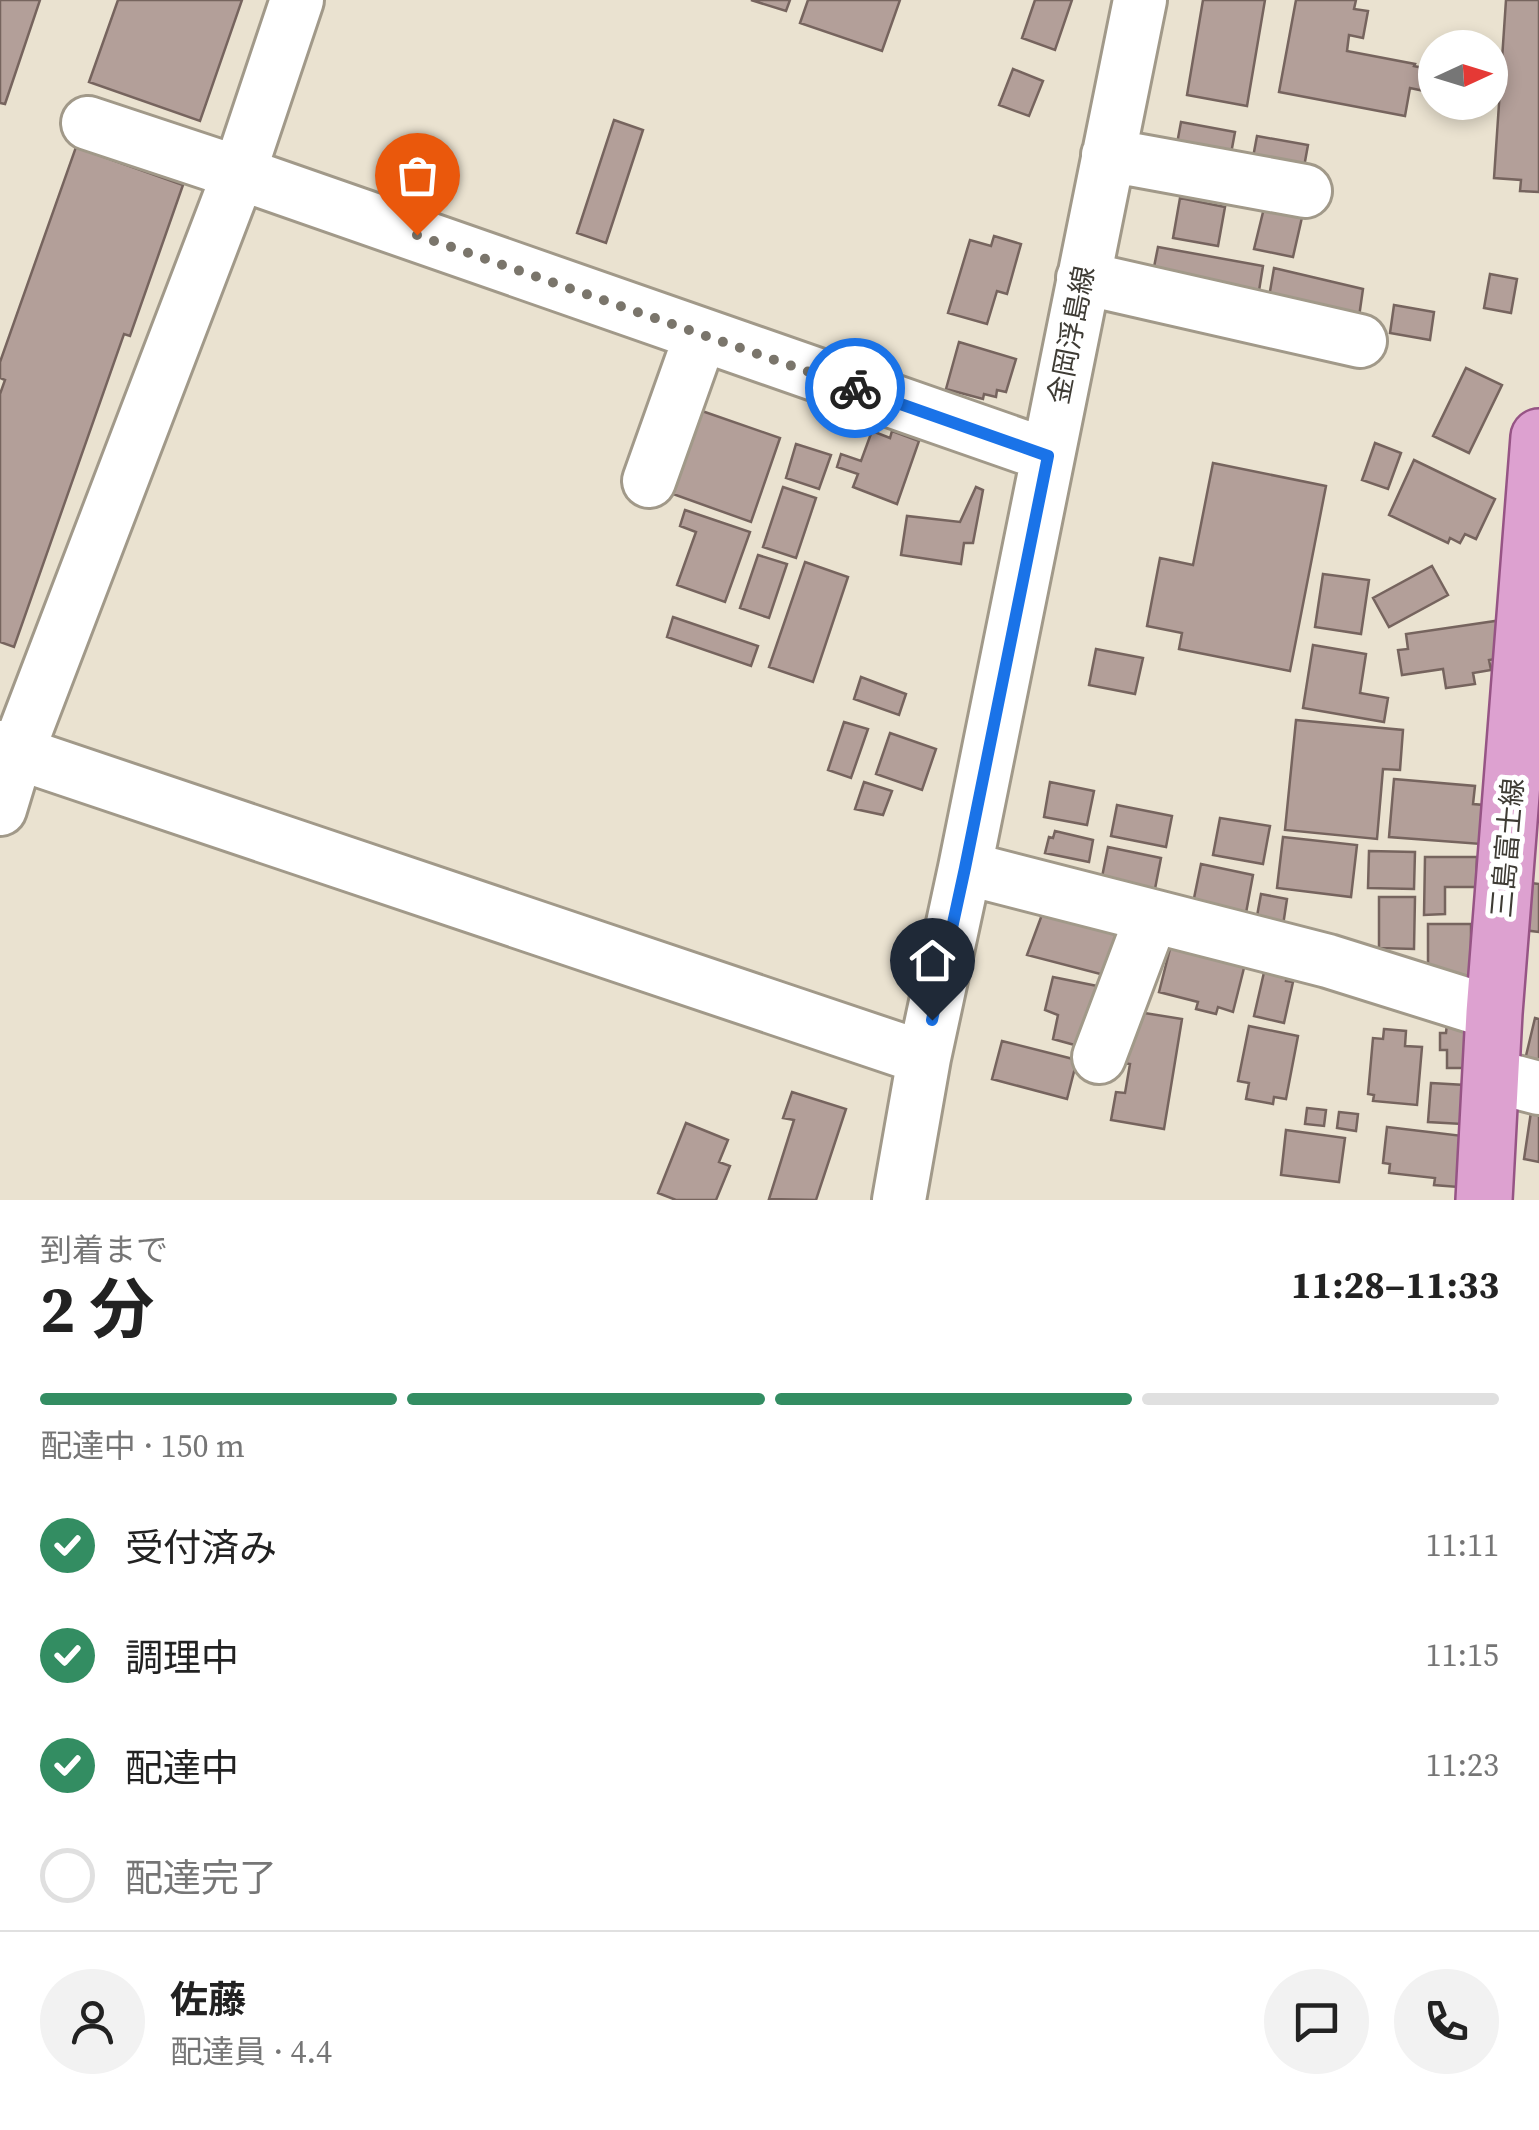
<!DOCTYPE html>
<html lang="ja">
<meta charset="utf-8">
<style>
:root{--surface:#fff;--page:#f2f2f2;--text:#222;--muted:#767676;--line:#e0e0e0;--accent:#338d62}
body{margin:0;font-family:"Source Serif 4","Noto Sans JP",serif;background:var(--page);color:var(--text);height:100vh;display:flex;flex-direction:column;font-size:38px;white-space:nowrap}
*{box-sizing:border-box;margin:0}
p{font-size:32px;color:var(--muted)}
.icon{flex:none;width:55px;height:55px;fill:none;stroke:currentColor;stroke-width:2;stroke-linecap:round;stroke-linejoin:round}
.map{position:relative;height:1200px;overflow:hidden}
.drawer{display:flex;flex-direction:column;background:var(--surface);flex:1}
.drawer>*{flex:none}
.needle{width:65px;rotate:86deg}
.buttons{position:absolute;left:1418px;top:30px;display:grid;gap:20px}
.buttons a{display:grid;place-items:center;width:90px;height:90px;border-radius:50%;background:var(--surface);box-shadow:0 5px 15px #0003;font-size:50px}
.pin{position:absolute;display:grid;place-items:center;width:85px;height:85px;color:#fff;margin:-102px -42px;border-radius:50% 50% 50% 0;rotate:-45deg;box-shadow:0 0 10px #0007}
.pin .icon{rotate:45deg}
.courier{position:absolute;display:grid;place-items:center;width:100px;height:100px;margin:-50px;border:8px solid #1a73e8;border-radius:50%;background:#fff;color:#222;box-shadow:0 2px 12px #0007}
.head em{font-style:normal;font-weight:700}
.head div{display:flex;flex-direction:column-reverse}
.head{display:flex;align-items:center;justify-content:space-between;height:170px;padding:0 40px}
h1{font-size:65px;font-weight:700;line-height:75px}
.bar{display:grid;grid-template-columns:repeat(4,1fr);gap:15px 10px;align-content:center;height:120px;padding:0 40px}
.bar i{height:12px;border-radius:8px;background:var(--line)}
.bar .current{background:var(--accent)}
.bar p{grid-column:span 4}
.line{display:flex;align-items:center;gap:25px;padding:0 40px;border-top:2px solid var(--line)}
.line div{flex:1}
.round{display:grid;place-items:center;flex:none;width:105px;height:105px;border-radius:52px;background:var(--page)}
ol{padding:0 40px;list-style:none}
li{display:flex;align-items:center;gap:30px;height:110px}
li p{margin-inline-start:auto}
li .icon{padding:10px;border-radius:50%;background:var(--accent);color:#fff;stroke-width:4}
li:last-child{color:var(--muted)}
li i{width:55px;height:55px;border:5px solid var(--line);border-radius:50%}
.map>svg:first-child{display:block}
</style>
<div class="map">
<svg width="1539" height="1200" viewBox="0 0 1539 1200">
<rect width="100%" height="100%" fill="#eae2d0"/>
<path fill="#b39f99" stroke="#76645e" stroke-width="2.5" d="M0 0H40L5 104 0 103Z
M118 0H242L200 121 89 82Z
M751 0H790L786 11Z
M808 0H900L882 51 800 23Z
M1035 0H1072L1055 50 1022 38Z
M1203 0H1265L1247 106 1187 95Z
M1296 0H1356L1354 9 1368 11 1363 38 1349 35 1347 51 1415 64 1414 66 1428 69 1424 91 1410 88 1405 116 1279 92Z
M1506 0H1539V192L1520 191 1521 180 1494 178Z
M1013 69 1043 81 1029 116 999 105Z
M614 120 643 130 606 243 577 233Z
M1181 122 1235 132 1230 159 1176 149Z
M1257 136 1308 145 1302 178 1251 168Z
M76 147 183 185 130 336 124 334 14 647 0 642V394L5 380 0 378V362Z
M1180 198 1225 207 1218 246 1173 238Z
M1265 204 1303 213 1293 257 1254 249Z
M994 236 1021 244 1007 294 997 291 987 324 948 313 970 240 991 246Z
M1158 247 1263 266 1258 297 1152 277Z
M1274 268 1363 289 1358 324 1268 303Z
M1490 274 1517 279 1511 313 1484 308Z
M1394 305 1434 312 1430 340 1390 333Z
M959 342 1016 359 1006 392 997 390 996 397 984 394 983 399 946 389Z
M1466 368 1502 385 1469 453 1433 436Z
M702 411 780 438 751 522 673 494Z
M872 431 890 438 892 431 919 441 897 504 853 487 858 474 837 467 841 454 861 461Z
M1375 443 1401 453 1388 489 1362 480Z
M796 444 831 455 819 489 786 478Z
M1414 460 1495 499 1476 539 1465 534 1460 543 1450 538 1448 543 1389 515Z
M1213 463 1326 486 1290 671 1179 649 1182 633 1147 626 1160 558 1193 565Z
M783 487 816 498 796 558 763 547Z
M976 487 983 490 973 543H964L961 564 901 555 907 516 960 522Z
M685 510 750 532 725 602 677 585 696 532 680 526Z
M758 555 787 564 769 618 740 608Z
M805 562 848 577 813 682 769 667Z
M1432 566 1448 595 1389 627 1373 598Z
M1323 574 1369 580 1361 634 1315 627Z
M673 617 758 646 751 666 667 637Z
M1502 620 1508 657 1489 660 1491 670 1473 673 1475 684 1446 688 1443 669 1402 675 1398 650 1408 649 1406 634Z
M1313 645 1366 654 1360 693 1388 698 1384 722 1303 708Z
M1096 649 1143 658 1135 694 1089 685Z
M861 677 906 694 899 715 854 699Z
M1296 720 1403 730 1400 770 1383 769 1377 839 1285 830Z
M844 722 868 729 851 778 828 770Z
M890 733 936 749 922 790 876 774Z
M1394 779 1475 786 1473 804 1484 805 1481 844 1389 837Z
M864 782 892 791 883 815 855 809Z
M1050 782 1094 791 1087 825 1044 817Z
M1117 805 1172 816 1166 847 1111 836Z
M1220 818 1270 826 1263 864 1213 855Z
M1055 831 1093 840 1089 862 1045 853 1049 837 1053 838Z
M1283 837 1357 845 1351 897 1277 888Z
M1108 847 1161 858 1153 899 1101 882Z
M1369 851 1415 852 1414 889 1368 888Z
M1425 857H1477L1476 887H1445V914L1424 915Z
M1201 864 1253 875 1246 913 1193 903Z
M1531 883 1539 884V932L1523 930Z
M1261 894 1287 899 1282 932 1255 927Z
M1379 897H1415L1414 949 1379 948Z
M1043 912 1128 933 1112 977 1027 955Z
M1428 924H1471V977H1428Z
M1171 945 1245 964 1233 1012 1218 1007 1216 1014 1196 1009 1198 1002 1159 992Z
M1265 968 1287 974 1286 981 1293 982 1284 1023 1254 1016Z
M1053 977 1107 988 1089 1049 1053 1039 1058 1015 1045 1010Z
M1132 1011 1182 1019 1164 1129 1111 1120 1116 1092 1125 1093 1130 1064 1123 1063Z
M1535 1018 1539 1019V1068L1524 1064Z
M1447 1023H1476L1468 1068H1447V1050H1440V1033H1446Z
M1249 1026 1298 1036 1286 1099 1274 1097 1273 1104 1246 1099 1249 1083 1238 1081Z
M1384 1029 1406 1031 1405 1046 1422 1047 1417 1105 1373 1101 1374 1095 1368 1094 1373 1038 1383 1039Z
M1002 1041 1077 1060 1067 1099 992 1079Z
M1431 1083 1465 1085 1462 1124 1428 1122Z
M792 1092 846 1109 816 1200 769 1199 794 1120 783 1118Z
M1307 1108 1326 1110 1324 1126 1305 1124Z
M1339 1112 1358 1114 1356 1131 1337 1128Z
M1531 1112 1539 1113V1162L1524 1159Z
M686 1123 728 1140 719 1162 730 1166 716 1200H676L658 1193Z
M1387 1127 1463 1136 1458 1187 1434 1185 1435 1178 1389 1173 1390 1164 1383 1163Z
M1286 1130 1345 1138 1339 1182 1281 1175Z"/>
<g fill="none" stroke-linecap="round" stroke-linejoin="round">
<defs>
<path id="minor" d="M88 123 239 173 1047 455
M1108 155 1305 191
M1083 278 1360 341
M649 481 701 335
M0 747 924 1058
M0 809 17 753 239 173 297 0
M965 868 1328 961 1494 1013
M1099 1057 1152 916
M1492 1076 1539 1088
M899 1200 924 1058 965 868 1140 0"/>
<path id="major" d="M1484 1200 1494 1013 1539 437"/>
</defs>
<use href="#minor" stroke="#a19989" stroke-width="58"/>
<use href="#major" stroke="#965485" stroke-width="60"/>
<use href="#minor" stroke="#fff" stroke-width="52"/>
<use href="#major" stroke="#dda1d0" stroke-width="55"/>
</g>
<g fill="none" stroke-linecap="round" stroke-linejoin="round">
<path stroke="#7a756b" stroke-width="10" stroke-dasharray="0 18" d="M417 235 855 388"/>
<path stroke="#1a73e8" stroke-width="12" d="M855 388 1048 456 965 868 932 1020"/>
</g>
<g text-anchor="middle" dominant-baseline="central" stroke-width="10" stroke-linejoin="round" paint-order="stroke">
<g font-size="28" fill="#3e3b34" stroke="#fff">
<text transform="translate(1071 335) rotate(-79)">金岡浮島線</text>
<text transform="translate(1507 848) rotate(-85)">三島富士線</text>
</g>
</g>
</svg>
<div class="buttons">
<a><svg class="needle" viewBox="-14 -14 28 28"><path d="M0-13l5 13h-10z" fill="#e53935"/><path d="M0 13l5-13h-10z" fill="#767676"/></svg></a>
</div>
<div class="pin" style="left:417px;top:235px;background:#ea580c"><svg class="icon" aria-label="bag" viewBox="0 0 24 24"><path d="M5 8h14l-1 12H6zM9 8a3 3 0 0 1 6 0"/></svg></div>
<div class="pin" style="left:932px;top:1020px;background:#1f2937"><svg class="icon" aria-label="home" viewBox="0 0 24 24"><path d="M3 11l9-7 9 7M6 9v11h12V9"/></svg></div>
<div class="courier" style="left:855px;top:388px"><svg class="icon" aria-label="bike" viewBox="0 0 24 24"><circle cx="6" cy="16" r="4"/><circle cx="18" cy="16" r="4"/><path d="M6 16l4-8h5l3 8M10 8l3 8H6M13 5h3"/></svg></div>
</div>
<section class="drawer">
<div class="head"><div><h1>2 分</h1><p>到着まで</p></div><em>11:28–11:33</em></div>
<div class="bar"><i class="current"></i><i class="current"></i><i class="current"></i><i></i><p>配達中 · 150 m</p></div>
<ol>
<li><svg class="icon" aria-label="check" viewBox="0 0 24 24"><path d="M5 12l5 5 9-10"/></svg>受付済み<p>11:11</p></li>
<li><svg class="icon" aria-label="check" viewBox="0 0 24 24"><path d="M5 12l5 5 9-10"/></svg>調理中<p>11:15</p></li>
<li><svg class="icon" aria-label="check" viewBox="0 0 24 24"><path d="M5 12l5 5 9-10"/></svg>配達中<p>11:23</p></li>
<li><i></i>配達完了</li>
</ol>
<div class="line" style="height:180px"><a class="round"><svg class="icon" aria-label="person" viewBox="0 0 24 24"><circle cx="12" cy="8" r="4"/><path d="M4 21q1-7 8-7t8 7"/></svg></a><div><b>佐藤</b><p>配達員 · 4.4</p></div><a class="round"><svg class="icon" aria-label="chat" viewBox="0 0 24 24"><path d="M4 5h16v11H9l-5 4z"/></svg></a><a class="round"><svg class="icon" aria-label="phone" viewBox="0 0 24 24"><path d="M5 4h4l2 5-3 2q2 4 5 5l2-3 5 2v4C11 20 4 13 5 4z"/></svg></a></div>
</section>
